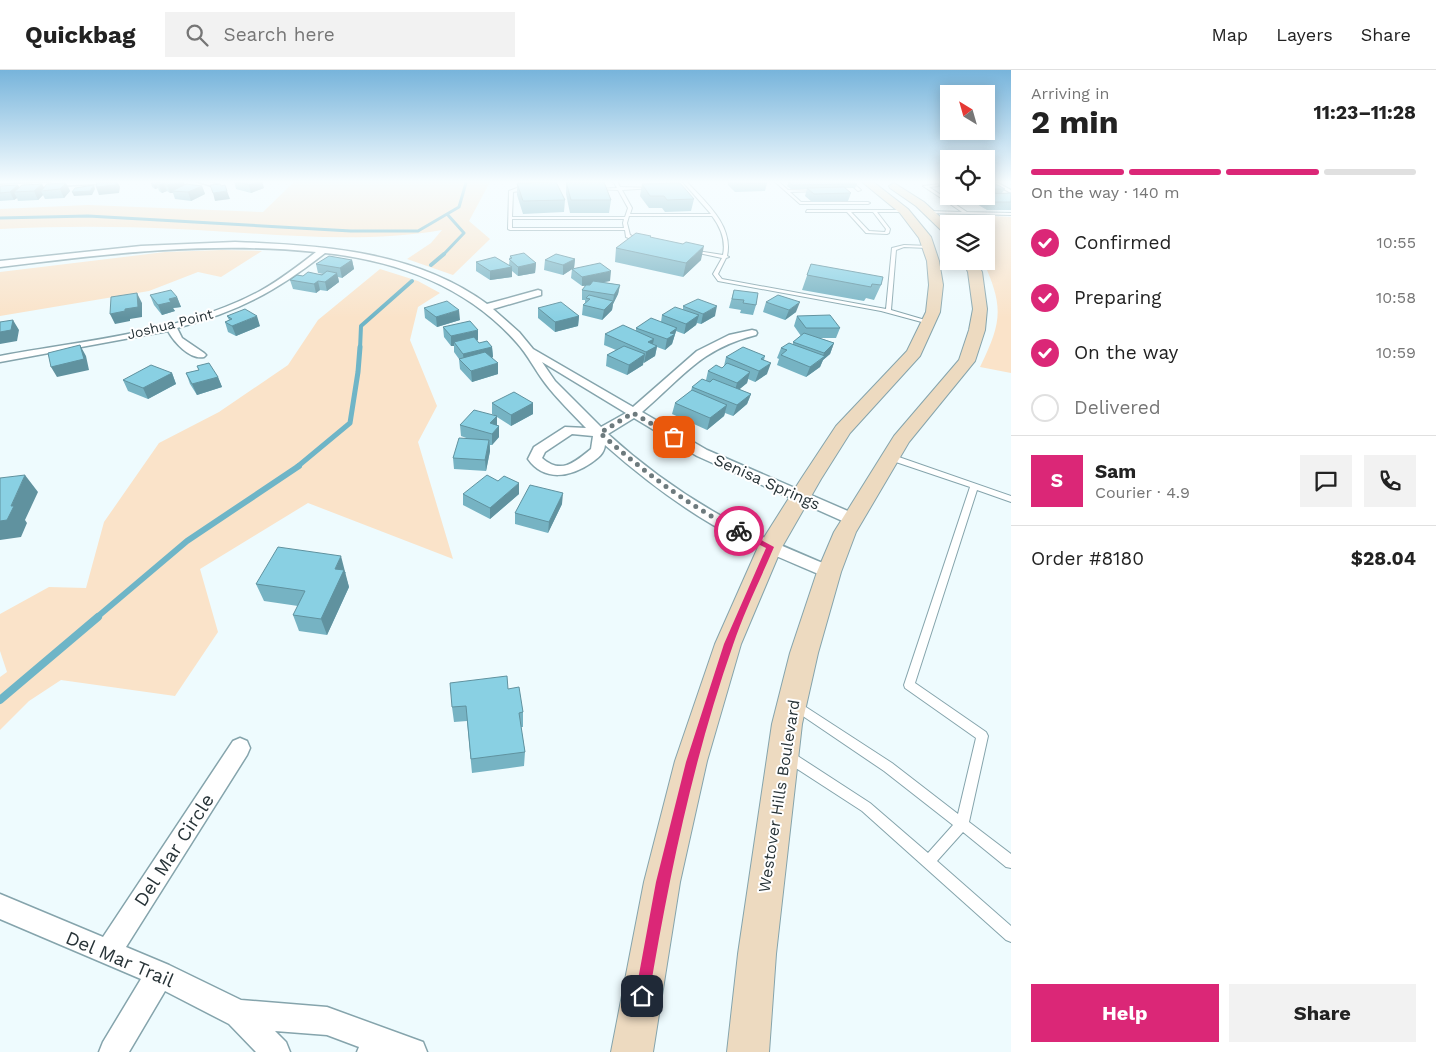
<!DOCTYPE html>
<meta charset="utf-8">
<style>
:root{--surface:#fff;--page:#f2f2f2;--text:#222;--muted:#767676;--line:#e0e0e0;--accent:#db2777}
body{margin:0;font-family:"Work Sans",sans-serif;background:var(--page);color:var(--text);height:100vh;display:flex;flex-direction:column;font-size:19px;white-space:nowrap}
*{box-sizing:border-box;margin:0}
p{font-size:16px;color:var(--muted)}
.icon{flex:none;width:28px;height:28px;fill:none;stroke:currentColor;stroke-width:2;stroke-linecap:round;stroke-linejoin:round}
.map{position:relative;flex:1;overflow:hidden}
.details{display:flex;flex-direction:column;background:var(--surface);width:425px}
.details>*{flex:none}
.needle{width:32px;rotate:323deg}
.buttons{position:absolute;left:940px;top:15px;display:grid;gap:10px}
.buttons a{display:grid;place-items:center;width:55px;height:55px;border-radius:0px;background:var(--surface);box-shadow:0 2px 12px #0003;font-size:25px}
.pin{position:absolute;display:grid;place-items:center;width:42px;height:42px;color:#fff;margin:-21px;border-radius:10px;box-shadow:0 2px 8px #0006}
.courier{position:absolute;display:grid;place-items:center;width:50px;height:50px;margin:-25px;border:4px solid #db2777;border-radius:50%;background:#fff;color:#222;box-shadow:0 1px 6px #0007}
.overview em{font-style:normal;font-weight:700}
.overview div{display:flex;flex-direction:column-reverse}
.overview{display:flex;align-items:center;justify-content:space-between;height:85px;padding:0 20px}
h1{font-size:32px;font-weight:700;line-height:38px}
.bar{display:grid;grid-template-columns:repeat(4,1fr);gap:8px 5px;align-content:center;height:60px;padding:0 20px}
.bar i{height:6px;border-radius:4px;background:var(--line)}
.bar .on{background:var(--accent)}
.bar p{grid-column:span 4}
.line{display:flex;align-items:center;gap:12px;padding:0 20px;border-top:1px solid var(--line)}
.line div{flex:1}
.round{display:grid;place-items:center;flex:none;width:52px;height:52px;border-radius:0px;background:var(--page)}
ol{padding:0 20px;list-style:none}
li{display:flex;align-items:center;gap:15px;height:55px}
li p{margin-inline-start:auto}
li .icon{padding:5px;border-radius:50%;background:var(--accent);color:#fff;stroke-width:4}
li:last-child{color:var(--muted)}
li i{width:28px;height:28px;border:2px solid var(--line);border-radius:50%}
.cta{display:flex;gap:10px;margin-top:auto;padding:10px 20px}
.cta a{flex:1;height:58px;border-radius:0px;background:var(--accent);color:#fff;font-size:20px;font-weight:700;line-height:58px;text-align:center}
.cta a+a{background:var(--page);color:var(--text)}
header{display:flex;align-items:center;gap:30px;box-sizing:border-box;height:70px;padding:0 25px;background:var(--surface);border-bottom:1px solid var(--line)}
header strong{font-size:24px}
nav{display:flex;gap:28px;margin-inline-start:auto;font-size:18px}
.search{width:350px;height:45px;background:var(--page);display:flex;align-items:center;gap:12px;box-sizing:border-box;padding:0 18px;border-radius:0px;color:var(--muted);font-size:19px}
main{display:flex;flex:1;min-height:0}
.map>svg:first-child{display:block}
</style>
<header>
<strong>Quickbag</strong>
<div class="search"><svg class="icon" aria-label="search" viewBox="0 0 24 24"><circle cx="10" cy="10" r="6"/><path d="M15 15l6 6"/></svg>Search here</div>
<nav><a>Map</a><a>Layers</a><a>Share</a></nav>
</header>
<main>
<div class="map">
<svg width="1011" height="982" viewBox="0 0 1011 982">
<rect width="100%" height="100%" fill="#eefbfe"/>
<path fill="#fae3c9" d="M295 111 490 112 469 151 490 169 453 205 407 189 431 173 442 160C353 175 266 163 178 159 118 156 59 156 0 159V139L88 135 263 142Z
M945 144 1011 147V303L980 297C1002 252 1004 237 983 191H986V154H953Z
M222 180 262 181 221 207 198 202 149 221 0 246V202L165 182Z
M380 199 418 211 440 223 418 237 410 270 437 336 418 372 453 489 308 433 200 499 218 562 175 626 61 610 29 631 0 660V607L7 602 0 581V544L49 517 86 518 104 452 159 373 219 342 288 295 318 250Z"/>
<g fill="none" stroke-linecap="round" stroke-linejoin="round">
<path stroke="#6eb5c7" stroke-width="3" d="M0 148 88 146 351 161H418L459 137 466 113
M443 185 464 163 447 144"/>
<path stroke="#6eb5c7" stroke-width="4" d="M431 195 444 184
M360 279 361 256 412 211"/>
<path stroke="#6eb5c7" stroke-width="5" d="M297 397 350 353 358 302 360 277"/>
<path stroke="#6eb5c7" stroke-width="6" d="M96 548 187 471 299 396"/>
<path stroke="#6eb5c7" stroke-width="8" d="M0 630 98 547"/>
<defs>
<path id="service" d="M613 111H617L620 117 653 118 622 120 632 138 630 144H711L682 111H686C704 131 734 155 727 186L729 187 726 188 718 204 722 209 886 239 892 178 904 175 930 176V177L928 178 904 177 896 180 891 240 932 252 929 254 881 241 718 211 713 204 722 188 689 181 691 180 723 185C726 170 721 158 712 146H629L627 153 630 165 643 171 641 173 626 167 625 160H510L508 159 509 121 517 118 531 119 513 122 512 147H625L628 138 618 120 595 119 617 118ZM512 149H624L623 153 624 158H512Z
M774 111H778L788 120 820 121 790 122 801 132H868L870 133 868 134H800Z
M846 112H852L861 120 858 121 850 114H845Z
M949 113V115L929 117 967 142 1011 143V145L927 143 928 141 962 142 923 116Z
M986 113H998L1011 120V123L996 115H986Z
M807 140H904L906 141 904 142H877L890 159 889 163 887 164 866 163 847 142H806ZM851 142H873L886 159 885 162 869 161Z
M887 385H893L1011 426V432L977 420 915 613 986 662 988 666 969 752 1011 784V798L1006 797 963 762 937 791 1011 856V872L1006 870 862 741 785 691 783 687 785 683 789 682 793 683 870 733 928 783 953 755 884 701 791 638 790 635 791 632 795 630 892 693 958 744 976 668 905 618 904 615 970 417 887 389Z"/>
<path id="minor" d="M74 111H115L112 113 0 119V115Z
M196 111H207L218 115 215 117Z
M235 172C321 175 415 181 487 234L538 220 541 221V225L493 239 519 262 533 279 633 337 697 281 729 265 752 260 756 261 757 263 756 265C700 279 683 307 642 342L707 380 857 445 860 449 857 453 852 454 847 453 697 386 634 348 608 364C643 396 682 424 723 447 759 467 797 482 835 498L837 502 835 506 829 508 823 506C786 490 748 475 713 455 674 432 639 405 605 375 604 384 598 388 591 393 571 407 544 412 528 389L534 377 565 357 586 358C572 343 557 329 545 313 535 300 528 285 517 273 468 217 398 191 325 183 275 222 239 241 177 258L182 268 204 283 206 285 204 287C190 290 174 272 168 261L0 292V286C86 270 182 263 260 221 280 210 298 196 316 182 210 171 105 184 0 197V191L141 176ZM542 292 626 343 601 357 555 311ZM572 364 593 366 591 379C575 392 561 405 542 388L545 382Z
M240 668 247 671 250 678 247 685 126 877 169 895 241 930 327 937 423 972 427 982H357L359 977 327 965 275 961 286 972 290 982H256L229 954 165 921 129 982H99L103 972 141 909 0 849V824L103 867 233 671Z"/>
<path id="secondary" d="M861 111H872L908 139 931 167 939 191 943 215 940 242 920 286 850 363 821 409 782 477 741 574 707 691 680 812 653 982H611L644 812 675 691 715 574 758 477 801 409 836 356 907 281 926 242 929 215 927 191 919 168 900 143Z
M894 113 924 132 949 155V165L945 164 916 136 890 118 889 116Z
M963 191H976L982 202 987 239 985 260 975 291 909 372 856 462 841 502 818 583 802 654 776 884 769 982H727L738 884 772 654 790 583 817 502 834 462 894 366 959 290 969 260 973 239 968 202Z"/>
</defs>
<use href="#service" stroke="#85a4ac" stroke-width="2"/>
<use href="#minor" stroke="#85a4ac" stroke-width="3"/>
<use href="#secondary" stroke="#85a4ac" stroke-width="2"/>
<use href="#service" fill="#fff" fill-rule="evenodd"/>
<use href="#minor" fill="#fff" fill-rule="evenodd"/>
<use href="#secondary" fill="#eddac0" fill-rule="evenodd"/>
</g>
<path fill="#76b3c3" d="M234 111 264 118 251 123 236 119Z
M729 111H765L767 113 765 121 735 122 728 115Z
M566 112 611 130 609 143H570L566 124Z
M789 112 857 114 855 118H845L851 123 848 131 812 132 805 126 807 119H791L787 116Z
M939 112H949V123L938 116Z
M986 112 1005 119 1002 123H1011V140H987L975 133 978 126H986L1002 124H986Z
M66 113 70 121 64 128 45 129 43 125 38 130 18 131 17 128 14 130 0 131V116L18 115 19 118 42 114 44 118Z
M151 113 202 116 205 124 191 131 175 129 173 123H170L167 121 162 123 159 121 158 118 155 119 152 117Z
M517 113 565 130 564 142 523 144 517 125Z
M642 114 694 129 691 141 665 142 662 138H649L640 126Z
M651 168 701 190 683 207 615 192 616 178Z
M510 186 536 193 535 203 518 206 512 201V207L490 210 476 201V192L509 195Z
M575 189 574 198 572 199 610 211 603 212 620 215 618 224 613 234 612 240 602 250 582 245 583 235 585 233V230H582V220L586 216H582L571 208 572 199 563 205 544 200 545 190Z
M352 190 354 199 342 208 338 207 339 212 327 221 320 220 316 223 293 219 290 210 303 206 323 204 318 203 316 194Z
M811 194 881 215 874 230 866 228 864 231 802 220Z
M734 220 756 235 753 245 740 243 741 240 729 238Z
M150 225 177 227 181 237 173 238 175 241 162 245 154 235Z
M766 232 796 242 785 250 763 242Z
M683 236 715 246 701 254 697 253 696 255 684 264 676 261 672 274 665 280 657 277 655 286 643 293V295L627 305 606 296 607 285 616 280 604 275 605 264 636 261V258L661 252 662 245 683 240Z
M424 238 460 250 437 257 425 248Z
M538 238 579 246 578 256 555 262 538 248Z
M227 246 260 256 236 266 228 262 225 252 229 250Z
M797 246 840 258 836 268H820L834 273 830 284 823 290 820 297 806 307 777 295 779 289 777 288 781 278 793 274V272L801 266 794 256Z
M443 257 478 270 477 271 479 273 492 277 493 287 492 288 498 304 472 312 460 299 459 289 454 282V276H451L444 267Z
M765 286 764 290 767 304 755 312 748 309 747 313 739 319 751 324 747 334 733 346 725 343 724 346 707 360 672 344 675 333 691 321 692 317 706 310 708 301 722 298 724 296 726 287Z
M197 296 218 307 222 317 197 325 190 314 186 303 199 300Z
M172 303 176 314 148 329 128 321 123 310Z
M492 333H533V344L511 356 497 347V355L499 356V367L492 375H490V381L486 401 454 399 453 388 469 369 461 366 460 355 494 345 492 344Z
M463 424H519L490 449 463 435Z
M562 434 548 463 515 454V443Z
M346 502 345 504 349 517 327 565 299 561 293 545 298 536 264 531 256 514Z
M508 619 523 642V657H521L525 682 524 696 472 703 467 651 454 652 452 637Z"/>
<path fill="#60929f" d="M117 111 120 117 119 123 99 125 96 117Z
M175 111H178V113L184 112 186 120 178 122 172 121 173 123H170L167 115 164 113 167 121 162 123 158 114Z
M251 111H262L264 118 251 123 249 115Z
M66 113 70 121 64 128 60 119Z
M42 114 45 120 41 121 43 125 38 130 34 121Z
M156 114 158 118 155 119 154 115Z
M18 115 22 122H14L17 128 14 130 10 122Z
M94 115 95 119 92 125 74 126 72 122Z
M202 116 205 124 191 131 188 122Z
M227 121 230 129 215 131 213 123Z
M704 176 701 190 683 207 686 193Z
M575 189 574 198 563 205V195Z
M352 190 354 199 342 208 340 198Z
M536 193 535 203 518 206V197Z
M512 197V207L490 210V201Z
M611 201 610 211 582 216V207Z
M337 203 339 212 327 221 325 212Z
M318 211 320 220 316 223 314 214Z
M620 215 618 224 613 234 612 240 602 250 604 240 613 231 614 225Z
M137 223 142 233V247L130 249V251L115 254 110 244 125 239Z
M177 227 181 237 173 238 175 241 162 245 158 235 169 229Z
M800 232 796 242 785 250 789 240Z
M717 236 715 246 701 254 703 244Z
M459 240 460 250 437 257 436 247Z
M699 245 696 255 684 264 686 254Z
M257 246 260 256 236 266 232 256Z
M579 246 578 256 555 262V252Z
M13 250 19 260 17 271 0 274V262Z
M677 258 672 274 665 280 667 269 670 263Z
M478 260V270L456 275 454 272V276H451V266Z
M654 269 652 278 657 276 655 286 644 293 648 272Z
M834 273 830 284 823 290 820 297 806 307 810 297 822 289 824 283Z
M80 275 86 286 89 300 57 307 51 297Z
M492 277 493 287 464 294 463 284Z
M645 284 643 295 627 305 629 295Z
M498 293V304L472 312 471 301Z
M771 293 767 304 755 312 759 301Z
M750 302 747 313 734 324 737 313Z
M172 303 176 314 148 329 143 318Z
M218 307 222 317 197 325 192 314Z
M751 324 747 334 733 346 737 335Z
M533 333V344L511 356V345Z
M727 335 724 346 707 360 710 348Z
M497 346V357L490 353Z
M499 356V367L492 375V364Z
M489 370 490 381 486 401 485 390Z
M25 405 38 422 25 450 27 453 21 467 0 470V451L11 436Z
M519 413V424L490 449V438Z
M563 423 562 434 548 463 549 452Z
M341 486 349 517 327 565 321 549 335 499Z"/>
<path fill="#89d0e3" stroke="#60929f" d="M97 111H116V115L96 117Z
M157 111H163L156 113V114L154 115 151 113Z
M163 111H182L184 112 167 115 164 113 159 115 156 113Z
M234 111H261L249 115Z
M734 111H765L767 113 737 114Z
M853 111 857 114 792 115 789 112Z
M556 112 565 130 523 131 517 113Z
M566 112H604L611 130H571Z
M939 112H949V118Z
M986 112H992L1005 119H986Z
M66 113 60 119 41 121 47 114Z
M680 113 694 129 667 130 664 126H650L642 114Z
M42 114 34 121 14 122 22 115Z
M186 114 202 116 188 122 172 121Z
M220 114 221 116 225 115 227 121 213 123 210 115Z
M18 115 10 122 0 123V116Z
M94 115 90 121 72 122 75 118Z
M844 117 851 123 814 124 807 118Z
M1011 123V132H991L981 126H986V124Z
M636 163 651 166 650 167 683 174 686 172 704 176 686 193 616 178Z
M524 183 536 193 518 197 509 189 512 188 510 186Z
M556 184 575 189 563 195 545 190Z
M329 186 352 190 340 198 316 194Z
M495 187 512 197 490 201 476 192Z
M600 193 611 201 582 207 572 199Z
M811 194 883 207 881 215 872 214 871 217 807 205Z
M327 201 337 203 325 212 318 211 314 214 290 210 297 205 303 206 308 202 322 205Z
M593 211 620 215 614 225 582 220 586 215H590Z
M171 220 177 227 169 229 171 232 158 235 150 225Z
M734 220 758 223 756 235 743 233 744 230 732 229Z
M137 223 138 237 125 239V241L110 244 111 227Z
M589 225 613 231 604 240 583 235 590 229 586 228Z
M778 225 800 232 789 240 766 232Z
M698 229 717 236 703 244 683 236Z
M447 231 459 240 436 247 424 238Z
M561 232 579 246 555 252 538 238Z
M675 237 699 245 686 254 662 245Z
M245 239 257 246 232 256 225 252 232 249 227 246Z
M830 245 840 258H806L797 246Z
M651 248 677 258 670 263 675 264 667 269 636 258Z
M13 250 11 260 0 262V252Z
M470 251 478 260 451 266 443 257Z
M623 255 654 269 648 272 657 276 646 282 605 264Z
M804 263 834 273 824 283 793 272Z
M474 267 479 273 487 271 492 277 463 284 454 272Z
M789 273 825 286 810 297 781 285 787 280 781 278Z
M80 275 84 289 51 297 48 283Z
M624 276 645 284 629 295 607 285Z
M743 277 765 286 761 289 771 293 759 301 726 287Z
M485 282 498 293 471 301 459 289Z
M209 293 218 307 192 314 186 303 199 300 197 296Z
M727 293 750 302 737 313 708 301 716 295 722 298Z
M151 295 172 303 143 318 123 310Z
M702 309 710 312 713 309 751 324 737 335 692 317Z
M692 320 727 335 710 348 675 333Z
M514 322 533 333 511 345 492 333Z
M474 340 497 346 490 353 499 356 492 364 460 355Z
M459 368 489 370 485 390 453 388Z
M25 405 11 436H14L7 450 0 451V408Z
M487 405 498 411 504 406 519 413 490 438 463 424Z
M530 415 563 423 549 452 515 443Z
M278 477 341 486 335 499 344 500 321 549 293 545 305 521 256 514Z
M507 606 508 619 519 617 523 642 519 643 525 682 471 689 466 636 452 637 450 613Z"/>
<linearGradient id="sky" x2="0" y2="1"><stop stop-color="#77b4db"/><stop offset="0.45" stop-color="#f7fdff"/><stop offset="1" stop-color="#f7fdff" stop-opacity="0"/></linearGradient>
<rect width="1011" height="248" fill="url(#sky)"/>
<path fill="#db2777" d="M736 459H741L774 477C760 510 744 542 733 575 693 689 669 807 649 926L647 930 642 932 637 930 635 926 656 812 686 692 724 574 766 478 736 463Z"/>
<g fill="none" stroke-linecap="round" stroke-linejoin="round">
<path stroke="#6d7a7d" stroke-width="5" stroke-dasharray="0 9" d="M674 367 633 343 600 363C643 401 687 435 739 461"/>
</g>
<g text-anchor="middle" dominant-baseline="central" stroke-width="4" stroke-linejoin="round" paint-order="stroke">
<g font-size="14" fill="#283438" stroke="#fff">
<text transform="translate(170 254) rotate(-14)">Joshua Point</text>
</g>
<g font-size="16" fill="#283438" stroke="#fff">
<text transform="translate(767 412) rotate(24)">Senisa Springs</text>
<text transform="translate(779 726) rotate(-81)">Westover Hills Boulevard</text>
</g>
<g font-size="19" fill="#283438" stroke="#fff">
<text transform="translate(174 780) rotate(-57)">Del Mar Circle</text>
<text transform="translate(120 889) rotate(23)">Del Mar Trail</text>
</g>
</g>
</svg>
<div class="buttons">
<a><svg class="needle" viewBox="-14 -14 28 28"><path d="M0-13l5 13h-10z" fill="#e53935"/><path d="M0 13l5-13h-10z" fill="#767676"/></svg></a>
<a><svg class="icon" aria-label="locate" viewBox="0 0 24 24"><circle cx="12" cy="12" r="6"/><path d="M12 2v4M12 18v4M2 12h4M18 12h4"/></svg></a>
<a><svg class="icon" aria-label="layers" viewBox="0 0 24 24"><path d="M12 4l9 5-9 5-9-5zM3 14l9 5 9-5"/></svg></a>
</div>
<div class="pin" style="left:674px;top:367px;background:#ea580c"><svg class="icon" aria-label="bag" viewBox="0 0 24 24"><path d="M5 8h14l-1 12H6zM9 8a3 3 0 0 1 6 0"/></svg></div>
<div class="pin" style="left:642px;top:926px;background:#1f2937"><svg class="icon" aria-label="home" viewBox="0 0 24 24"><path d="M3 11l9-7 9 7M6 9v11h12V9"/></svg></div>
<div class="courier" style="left:739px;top:461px"><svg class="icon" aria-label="bike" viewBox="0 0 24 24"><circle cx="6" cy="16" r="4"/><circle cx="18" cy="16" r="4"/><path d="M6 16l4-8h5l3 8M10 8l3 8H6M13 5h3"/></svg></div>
</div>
<section class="details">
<div class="overview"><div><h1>2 min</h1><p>Arriving in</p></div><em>11:23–11:28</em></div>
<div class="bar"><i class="on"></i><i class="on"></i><i class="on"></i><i></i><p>On the way · 140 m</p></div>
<ol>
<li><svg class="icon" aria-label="check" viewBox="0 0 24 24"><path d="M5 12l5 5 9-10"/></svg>Confirmed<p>10:55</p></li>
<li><svg class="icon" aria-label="check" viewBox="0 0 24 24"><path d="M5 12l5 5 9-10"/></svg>Preparing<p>10:58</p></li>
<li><svg class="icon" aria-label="check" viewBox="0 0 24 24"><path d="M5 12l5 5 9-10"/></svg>On the way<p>10:59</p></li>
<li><i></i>Delivered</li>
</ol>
<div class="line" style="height:90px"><b class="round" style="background:var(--accent);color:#fff">S</b><div><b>Sam</b><p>Courier · 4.9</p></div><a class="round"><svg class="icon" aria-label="chat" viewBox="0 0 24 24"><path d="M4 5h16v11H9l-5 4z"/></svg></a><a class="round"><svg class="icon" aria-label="phone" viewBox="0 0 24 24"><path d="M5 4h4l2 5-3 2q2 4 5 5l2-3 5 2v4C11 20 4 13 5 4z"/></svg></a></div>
<div class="line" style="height:65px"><div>Order #8180</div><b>$28.04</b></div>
<div class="cta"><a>Help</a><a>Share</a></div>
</section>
</main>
